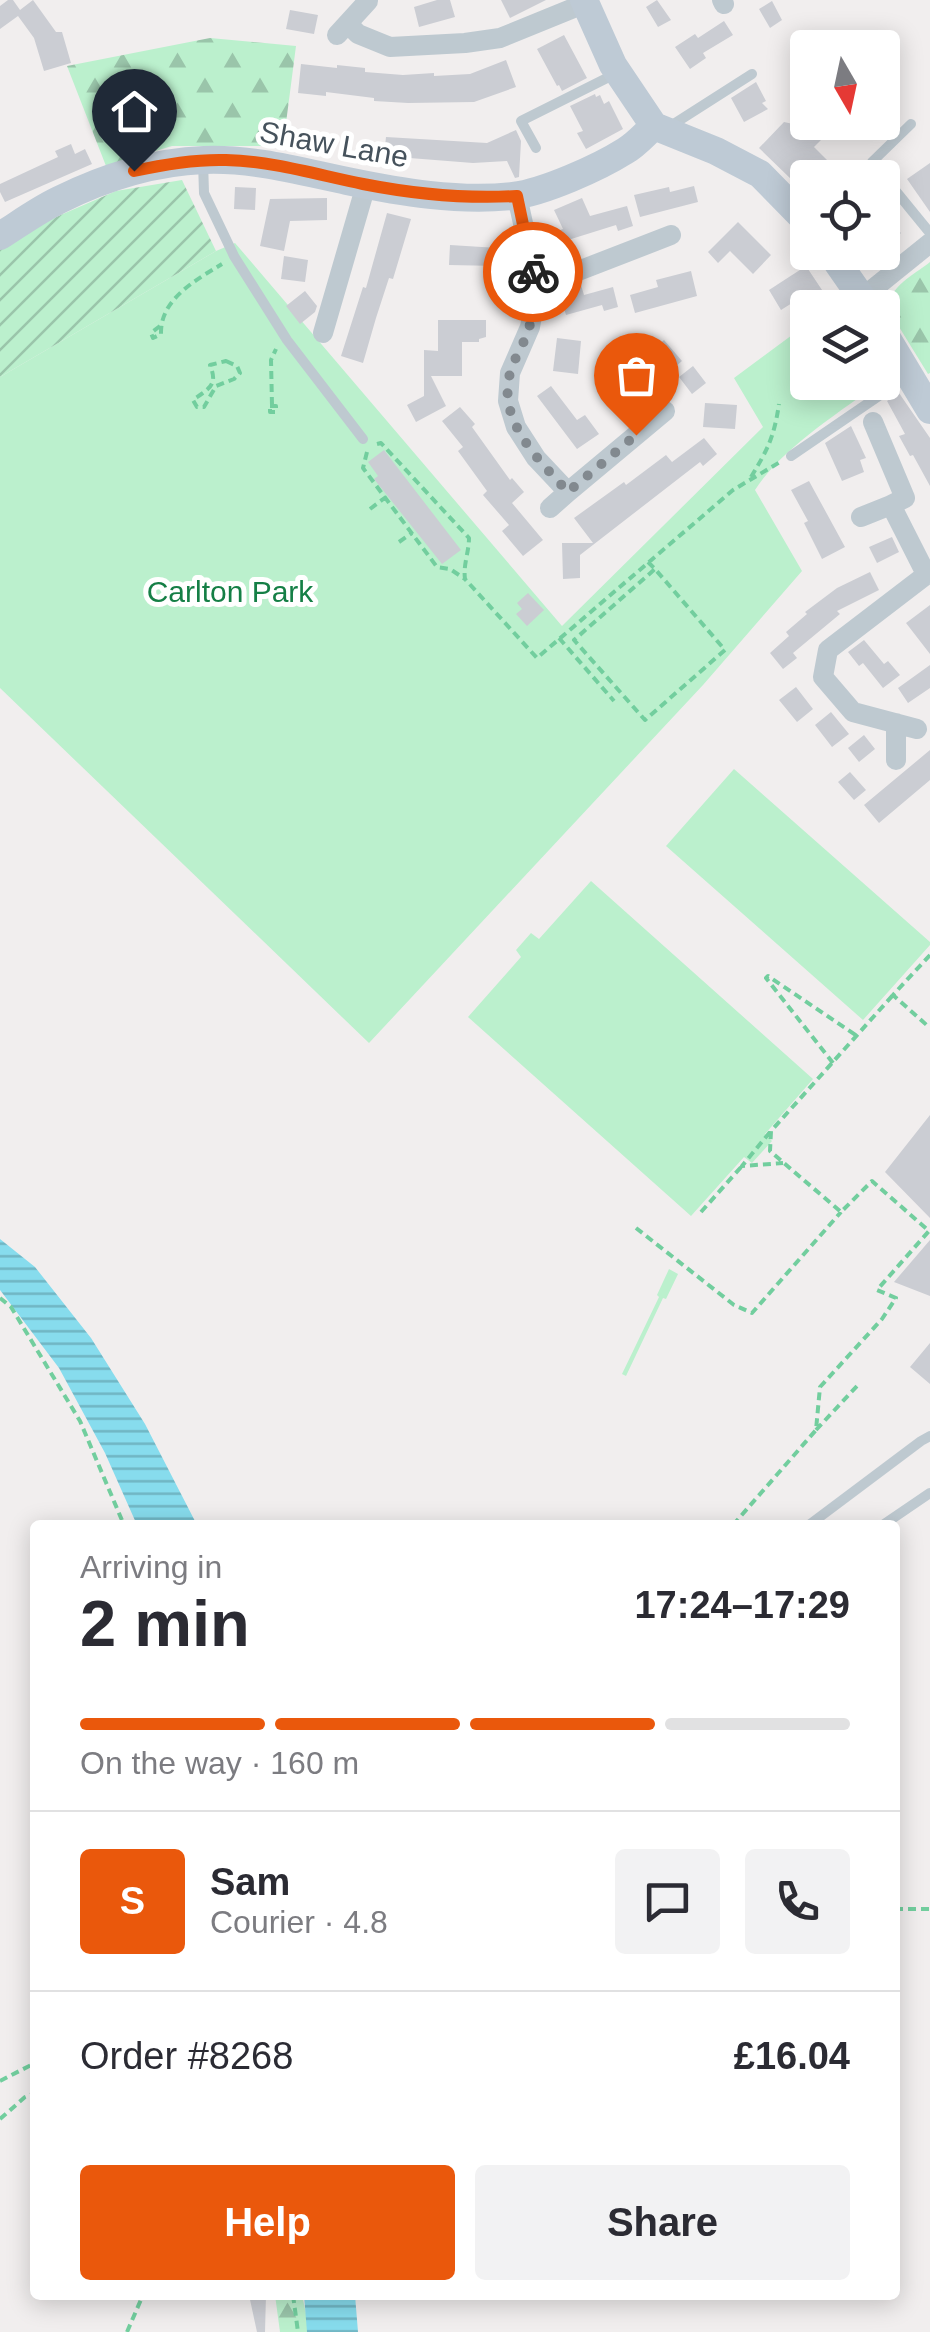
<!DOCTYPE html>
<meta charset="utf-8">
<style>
:root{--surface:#fff;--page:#f2f2f3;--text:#2b2b33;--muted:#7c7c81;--line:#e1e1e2;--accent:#ea580c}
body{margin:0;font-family:Arial,sans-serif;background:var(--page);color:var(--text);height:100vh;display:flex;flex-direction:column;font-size:38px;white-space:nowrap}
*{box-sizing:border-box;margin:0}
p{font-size:32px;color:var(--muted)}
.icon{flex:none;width:55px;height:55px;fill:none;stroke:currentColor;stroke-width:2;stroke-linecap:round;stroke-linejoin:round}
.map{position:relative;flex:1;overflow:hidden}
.sheet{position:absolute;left:30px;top:1520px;width:870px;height:780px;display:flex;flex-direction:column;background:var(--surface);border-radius:10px;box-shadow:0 5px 25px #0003}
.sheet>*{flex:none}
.needle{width:65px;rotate:171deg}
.tools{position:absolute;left:790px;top:30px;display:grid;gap:20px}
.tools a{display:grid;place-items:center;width:110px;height:110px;border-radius:10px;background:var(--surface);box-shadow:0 5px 25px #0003;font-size:50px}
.pin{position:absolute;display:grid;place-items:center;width:85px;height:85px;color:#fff;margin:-102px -42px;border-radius:50% 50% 50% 0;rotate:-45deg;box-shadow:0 0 10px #0007}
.pin .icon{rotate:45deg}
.courier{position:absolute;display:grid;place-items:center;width:100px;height:100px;margin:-50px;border:8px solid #ea580c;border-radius:50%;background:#fff;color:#222;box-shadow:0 2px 12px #0007}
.headline em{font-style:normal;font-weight:700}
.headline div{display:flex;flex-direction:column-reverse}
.headline{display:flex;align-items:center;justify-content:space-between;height:170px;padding:0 50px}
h1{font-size:65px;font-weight:700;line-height:75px}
.bar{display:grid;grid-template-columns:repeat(4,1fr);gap:15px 10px;align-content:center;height:120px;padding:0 50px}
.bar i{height:12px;border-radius:8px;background:var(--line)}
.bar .on{background:var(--accent)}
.bar p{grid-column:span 4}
.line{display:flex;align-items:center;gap:25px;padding:0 50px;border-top:2px solid var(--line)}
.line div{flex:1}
.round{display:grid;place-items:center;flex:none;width:105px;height:105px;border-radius:10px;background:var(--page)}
.cta{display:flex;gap:20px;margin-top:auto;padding:20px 50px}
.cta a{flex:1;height:115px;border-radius:10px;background:var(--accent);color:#fff;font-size:40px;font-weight:700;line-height:115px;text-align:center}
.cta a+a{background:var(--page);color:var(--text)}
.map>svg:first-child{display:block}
</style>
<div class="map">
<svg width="930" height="2332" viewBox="0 0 930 2332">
<defs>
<pattern id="forest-firs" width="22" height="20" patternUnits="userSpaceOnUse" patternTransform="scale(2.5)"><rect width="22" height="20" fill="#bbf0cd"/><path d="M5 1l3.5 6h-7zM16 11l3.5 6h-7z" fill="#9ac5aa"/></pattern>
<pattern id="garden-furrows" width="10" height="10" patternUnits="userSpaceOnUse" patternTransform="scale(2.5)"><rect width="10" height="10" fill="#bbf0cd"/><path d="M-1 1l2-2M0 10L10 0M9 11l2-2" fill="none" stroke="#9ac5aa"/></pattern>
<pattern id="water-rules" width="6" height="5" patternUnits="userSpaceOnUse" patternTransform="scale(2.5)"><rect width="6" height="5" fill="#87dced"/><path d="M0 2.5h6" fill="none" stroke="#70b5c3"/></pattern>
</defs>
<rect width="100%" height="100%" fill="#f1eeee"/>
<path fill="url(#forest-firs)" d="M210 38 296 46 283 146H172L106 166 67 66Z
M930 262V373L928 374 888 309C889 286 914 275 930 262Z
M275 2295H302L310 2332H280Z"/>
<path fill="#bbf0cd" d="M235 243 562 626 763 427 734 378 807 324 808 382 879 383C840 412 781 449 755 490L802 571 703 685 369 1043 0 688V377L216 251Z
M734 769 930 942V945L863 1020 666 846Z
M591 881 813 1079 765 1134 772 1141 752 1163 744 1157 691 1216 468 1017 521 957 516 950 531 933 539 939Z
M669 1269 678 1274 666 1299 663 1298 626 1376 622 1374 659 1297 657 1295Z"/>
<path fill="url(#garden-furrows)" d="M182 180 216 251 0 377V244L19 233 116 191Z"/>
<path fill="url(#water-rules)" d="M0 1239 35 1267 91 1338 145 1424 197 1525H137L105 1453 59 1368 0 1290Z
M304 2295H355L358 2332H307Z"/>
<path fill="#cbcdd3" d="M8 0H13L20 10 33 0 56 32H62L71 63 44 71 34 38 18 16 0 29V6Z
M437 0H450L455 17 419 27 414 7Z
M501 0H546L510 18Z
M657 0 671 20 658 27 646 7Z
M772 1 782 20 770 28 759 9Z
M290 10 318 15 314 34 286 29Z
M724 21 733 35 703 53 706 58 690 69 675 47 695 34 698 38Z
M564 35 587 78 562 91 559 85 557 86 537 49Z
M506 60 516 87 474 102 408 103 374 101V98L326 92V96L298 93 301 64 337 68V65L365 68V72L403 75 434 73V76L470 74Z
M756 82 766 101 762 103 768 109 744 122 731 98Z
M595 94 596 97 600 95 604 104 609 101 623 129 586 149 577 133 583 131 570 106Z
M808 109V122H839L814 147 845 178H808V189L795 177 792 180 759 148 784 122 793 124Z
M516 130 521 141 519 177 515 178 507 161 473 163 384 156 386 137 487 143Z
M71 144 75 154 85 149 92 164 5 202 0 192V184L58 157 55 151Z
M930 163V212L907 179Z
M694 186 698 202 640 217 634 195 669 187 670 192Z
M235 187 256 188 255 210 234 209Z
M327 198V220L290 221 284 251 260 246 270 199Z
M582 198 590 216 627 206 633 226 618 231 616 225 568 240 566 237 573 258 555 265 546 235 563 229 554 210Z
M387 213 411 219 393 279 389 278 376 318 363 363 341 356 363 287 366 288Z
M882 214 901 233 882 252Z
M738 222 771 255 753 274 730 251 718 263 708 252Z
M450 245 515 249 514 273 498 272V266L449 265Z
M284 256 308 260 305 282 281 279Z
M806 266 824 293 804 305 800 298 781 310 769 290Z
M691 271 697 296 635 313 630 295 658 287 656 280Z
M581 285 584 295 613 287 618 307 604 311 602 305 566 315 561 298 565 297 563 292Z
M305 291 317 306 315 312 300 324 286 306Z
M438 320H486V337L479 339V342H462V376H431L446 406 416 422 407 405 424 396V350L438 351Z
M557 338 581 341 578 374 553 371Z
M664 340 682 361 644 393 646 395 632 407 618 391 645 369 643 366 655 356 651 351Z
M693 366 706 383 692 394 679 377Z
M551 386 577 420 585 415 599 434 577 449 537 396Z
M899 393 930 438V486L913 455 910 456 899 436 905 434 887 401Z
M705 403 737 405 735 429 703 427Z
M460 407 475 424 472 427 510 480 512 478 524 492 512 503 543 540 523 556 502 531 509 525 483 495 487 491 458 451 463 447 442 421Z
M851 426 866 458 860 460 864 472 842 481 825 443Z
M704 438 717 454 703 466 700 462 580 555V578L563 579 562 543H593L574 518 624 482 626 485 666 455 672 462Z
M384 450 461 550 442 564 374 479 378 476 368 462Z
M809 481 845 547 822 559 804 523 808 521 791 490Z
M892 537 899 552 877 563 869 547Z
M870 572 879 590 837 611 840 614 793 653 797 658 783 669 770 653 789 636 786 632 807 614 805 612 837 588Z
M528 593 544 610 527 626 516 614 522 609 517 603Z
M930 605V654L906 623Z
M864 640 884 664 888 661 900 675 883 688 863 663 859 666 848 652Z
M930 665V688L908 703 898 688Z
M796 687 813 709 797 722 779 700Z
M831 712 849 734 832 747 815 725Z
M864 735 875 749 859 762 848 748Z
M930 750V780L879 823 864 805Z
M850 772 866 790 854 800 838 782Z
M930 1115V1218L885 1172Z
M930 1240V1296L894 1282Z
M930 1343V1384L910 1367Z
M249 2295H266L265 2332H257Z"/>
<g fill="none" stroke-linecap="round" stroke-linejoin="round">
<path stroke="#72ce9e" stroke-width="4" stroke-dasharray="8 5" stroke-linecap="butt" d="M160 326 151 333 153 338 161 334C160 299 196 280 222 264
M226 361 237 366 240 373 234 379 216 386 204 407H197L193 400C210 388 218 385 210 365Z
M272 405 271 360 276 349
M270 406H276V412H270Z
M377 444 381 443 469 538C469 552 463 565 465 579L537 658 733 490 780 462
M367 452 363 468 437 567 450 569 465 579
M751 477C768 449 774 437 779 404
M370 509 386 497
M399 542 412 533
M648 562 655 569 725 650 645 720 574 640 655 569
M559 638 614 701
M930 955 893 995 930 1028
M833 1063 766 978 768 976 857 1036
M770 1132 742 1166 783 1163
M701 1212 742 1166
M636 1228 734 1305 752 1313 841 1212
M0 1298 11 1307 80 1421 124 1525
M816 1430 858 1385
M733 1525 816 1430 820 1387 882 1319 896 1298 877 1290 929 1231 872 1181 841 1212 770 1151 771 1131 893 995
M895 1909H930
M0 2081 35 2063
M0 2119 25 2097 35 2093
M293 2295 298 2332
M127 2332 143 2295"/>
<path stroke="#bec9d0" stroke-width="10" d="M911 124 872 162 930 233
M669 127 752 74
M536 148 521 121 617 73
M203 161 204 193 234 256 287 340 363 439
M791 456 905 378
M809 1525 921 1441 930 1436
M883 1525 930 1493"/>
<path stroke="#bec9d0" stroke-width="20" d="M722 0 724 4
M348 24 358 34 390 47 465 43 500 38 586 3
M337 35 368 1
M517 196 537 287 530 327 510 373 508 401 516 427 536 458 568 492 665 411
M537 287 671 235
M863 297 930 243
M323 333 366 185
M873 422 905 498 891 505 926 574
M550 508 568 492
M861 517 891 505
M917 729 853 712 823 677 828 650 930 572
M896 760V723"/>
<path stroke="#becad5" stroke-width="28" d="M584 0 613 65 654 126
M654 126 716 151 760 174 808 223
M0 236C19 224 38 210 59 200 103 178 154 162 204 160 253 158 299 171 347 181 400 192 458 202 513 196 544 192 598 168 625 151 636 145 645 134 654 126
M830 252 869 308
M882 330 930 410"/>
</g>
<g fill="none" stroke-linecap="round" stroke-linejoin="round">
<path stroke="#82898f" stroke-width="10" stroke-dasharray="0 18" d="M533 272C538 295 533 320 524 341 520 350 514 360 511 370 495 419 538 459 568 492L636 435"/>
<path stroke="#ea580c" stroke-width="12" d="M134 171C165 164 194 159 226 160 272 161 318 175 363 184 414 194 466 199 517 196L533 272"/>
</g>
<g text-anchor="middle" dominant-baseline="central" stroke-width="10" stroke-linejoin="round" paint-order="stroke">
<g font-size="30" fill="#46525c" stroke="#fff">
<text transform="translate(334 144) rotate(10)">Shaw Lane</text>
</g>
<g font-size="30" fill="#157f46" stroke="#fff">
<text x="230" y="591">Carlton Park</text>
</g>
</g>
</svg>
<div class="tools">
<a><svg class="needle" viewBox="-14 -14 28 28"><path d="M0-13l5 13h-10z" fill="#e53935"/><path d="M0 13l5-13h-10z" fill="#7c7c81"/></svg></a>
<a><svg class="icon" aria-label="locate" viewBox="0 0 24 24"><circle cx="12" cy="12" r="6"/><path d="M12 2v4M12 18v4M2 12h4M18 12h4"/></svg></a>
<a><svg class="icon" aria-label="layers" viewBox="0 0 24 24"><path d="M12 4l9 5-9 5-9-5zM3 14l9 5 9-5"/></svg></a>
</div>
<div class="pin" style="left:636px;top:435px;background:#ea580c"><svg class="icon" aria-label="bag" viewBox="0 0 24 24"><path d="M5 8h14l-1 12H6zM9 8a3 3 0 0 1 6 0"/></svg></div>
<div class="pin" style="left:134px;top:171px;background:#1f2937"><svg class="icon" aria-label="home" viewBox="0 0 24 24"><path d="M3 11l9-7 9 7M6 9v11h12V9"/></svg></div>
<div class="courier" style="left:533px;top:272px"><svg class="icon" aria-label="bike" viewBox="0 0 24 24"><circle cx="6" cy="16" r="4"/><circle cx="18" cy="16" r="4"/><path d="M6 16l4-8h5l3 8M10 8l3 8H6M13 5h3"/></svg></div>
<section class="sheet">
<div class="headline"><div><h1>2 min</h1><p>Arriving in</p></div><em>17:24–17:29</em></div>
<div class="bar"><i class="on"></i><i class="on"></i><i class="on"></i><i></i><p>On the way · 160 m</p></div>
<div class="line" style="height:180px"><b class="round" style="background:var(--accent);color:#fff">S</b><div><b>Sam</b><p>Courier · 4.8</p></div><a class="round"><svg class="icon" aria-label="chat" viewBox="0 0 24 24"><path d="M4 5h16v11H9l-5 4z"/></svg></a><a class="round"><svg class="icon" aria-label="phone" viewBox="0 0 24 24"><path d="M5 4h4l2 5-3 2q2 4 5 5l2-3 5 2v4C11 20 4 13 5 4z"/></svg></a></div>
<div class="line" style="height:130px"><div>Order #8268</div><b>£16.04</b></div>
<div class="cta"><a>Help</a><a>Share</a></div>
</section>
</div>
